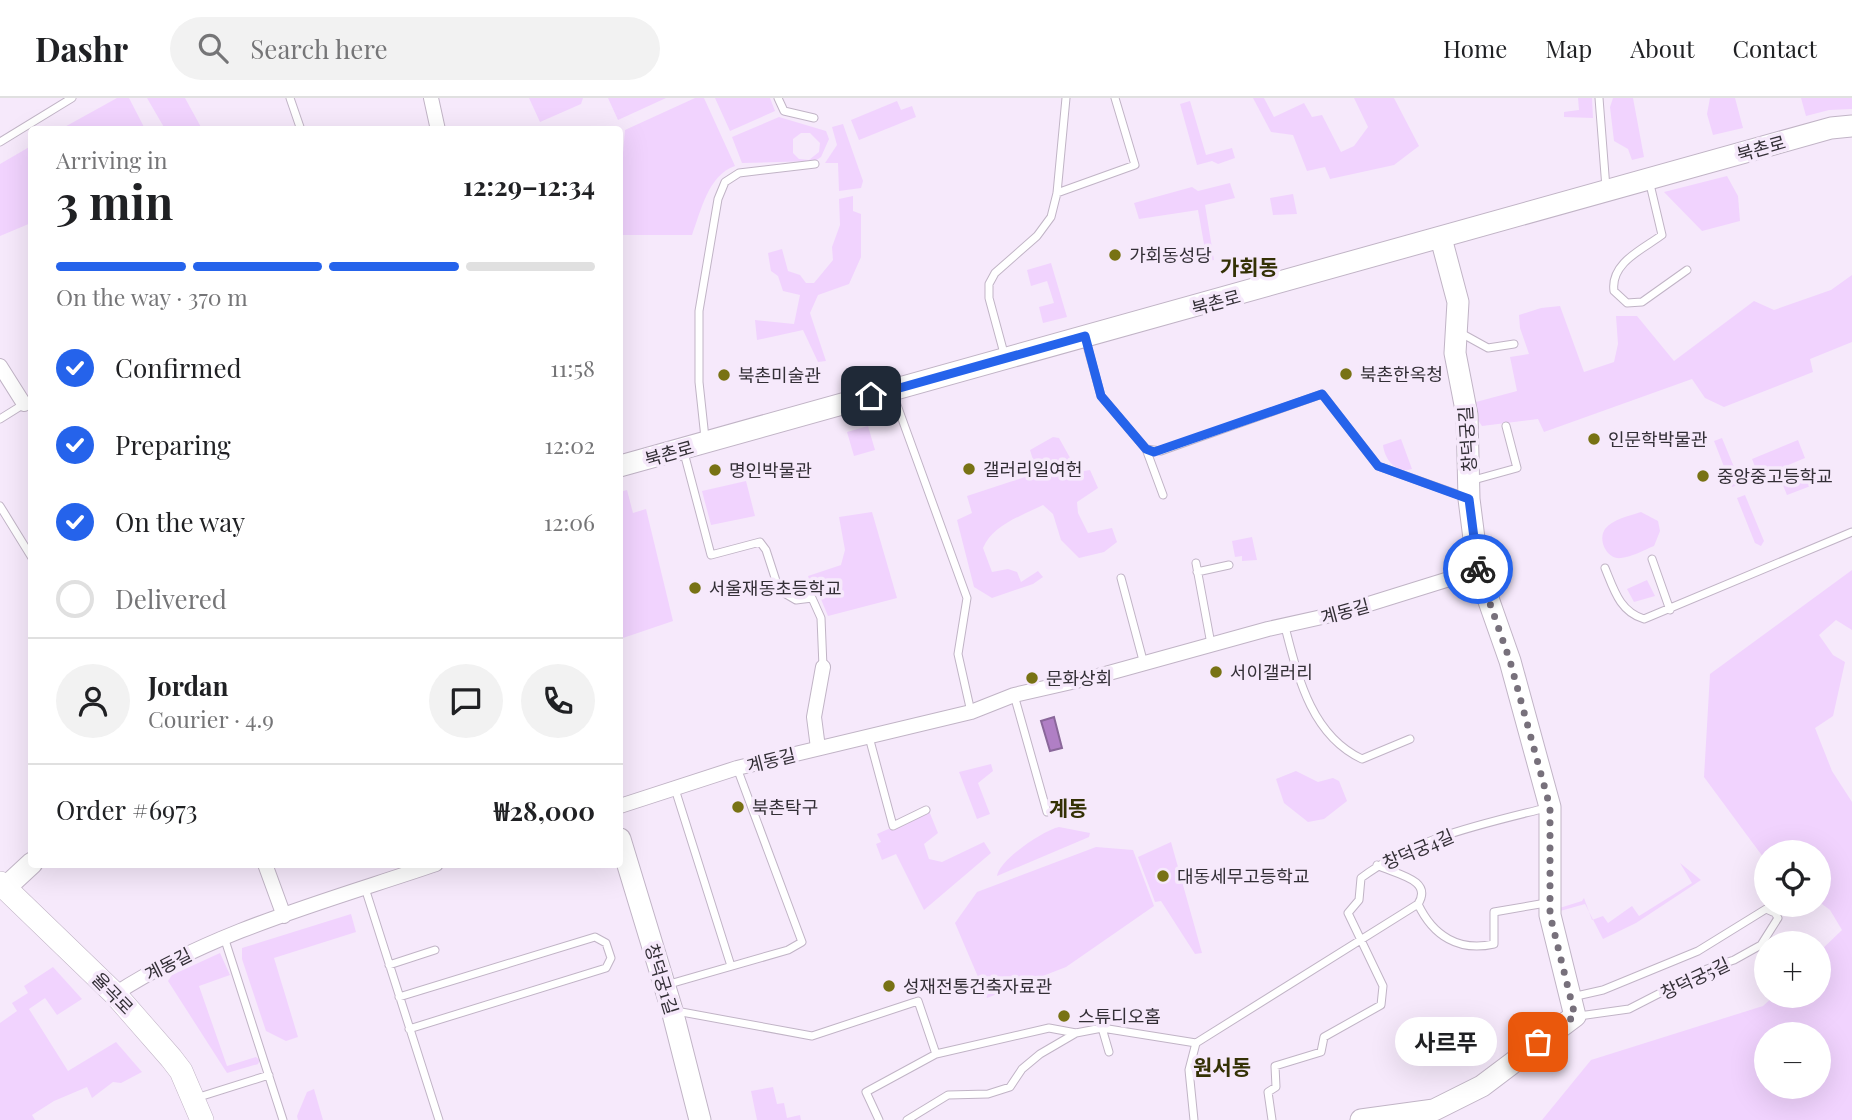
<!DOCTYPE html>
<meta charset="utf-8">
<style>
:root{--surface:#fff;--page:#f2f2f2;--text:#202124;--muted:#757577;--line:#e0e0e0;--accent:#2563eb}
body{margin:0;font-family:"Playfair Display","Noto Sans KR",serif;background:var(--page);color:var(--text);height:100vh;display:flex;flex-direction:column;font-size:26px;white-space:nowrap}
*{box-sizing:border-box;margin:0}
p{font-size:23px;color:var(--muted)}
.icon{flex:none;width:38px;height:38px;fill:none;stroke:currentColor;stroke-width:2;stroke-linecap:round;stroke-linejoin:round}
.map{position:relative;flex:1;overflow:hidden}
.sheet{position:absolute;left:28px;top:28px;width:595px;height:742px;display:flex;flex-direction:column;background:var(--surface);border-radius:7px;box-shadow:0 7px 28px #0002}
.sheet>*{flex:none}
.controls{position:absolute;left:1754px;top:742px;display:grid;gap:14px}
.controls a{display:grid;place-items:center;width:77px;height:77px;border-radius:50%;background:var(--surface);box-shadow:0 7px 28px #0002;font-size:35px}
.pin{position:absolute;display:grid;place-items:center;width:60px;height:60px;color:#fff;margin:-30px;border-radius:14px;box-shadow:0 4px 10px #0006}
.courier{position:absolute;display:grid;place-items:center;width:70px;height:70px;margin:-35px;border:5px solid #2563eb;border-radius:50%;background:#fff;color:#222;box-shadow:0 2px 9px #0007}
.bubble{position:absolute;height:49px;border-radius:24px;background:var(--surface);box-shadow:0 7px 28px #0002;font-size:23px;font-weight:700;line-height:49px;text-align:center}
.headline em{font-style:normal;font-weight:700}
.headline div{display:flex;flex-direction:column-reverse}
.headline{display:flex;align-items:center;justify-content:space-between;height:119px;padding:0 28px}
h1{font-size:46px;font-weight:700;line-height:52px}
.bar{display:grid;grid-template-columns:repeat(4,1fr);gap:10px 7px;align-content:center;height:84px;padding:0 28px}
.bar i{height:9px;border-radius:5px;background:var(--line)}
.bar .active{background:var(--accent)}
.bar p{grid-column:span 4}
.line{display:flex;align-items:center;gap:18px;padding:0 28px;border-top:2px solid var(--line)}
.line div{flex:1}
.round{display:grid;place-items:center;flex:none;width:74px;height:74px;border-radius:37px;background:var(--page)}
ol{padding:0 28px;list-style:none}
li{display:flex;align-items:center;gap:21px;height:77px}
li p{margin-inline-start:auto}
li .icon{padding:7px;border-radius:50%;background:var(--accent);color:#fff;stroke-width:4}
li:last-child{color:var(--muted)}
li i{width:38px;height:38px;border:4px solid var(--line);border-radius:50%}
header{display:flex;align-items:center;gap:42px;box-sizing:border-box;height:98px;padding:0 35px;background:var(--surface);border-bottom:2px solid var(--line)}
header strong{font-size:33px}
nav{display:flex;gap:38px;margin-inline-start:auto;font-size:24px}
.search{width:490px;height:63px;background:var(--page);display:flex;align-items:center;gap:18px;box-sizing:border-box;padding:0 24px;border-radius:38px;color:var(--muted);font-size:26px}
.map>svg:first-child{display:block}
</style>
<header>
<strong>Dashr</strong>
<div class="search"><svg class="icon" aria-label="search" viewBox="0 0 24 24"><circle cx="10" cy="10" r="6"/><path d="M15 15l6 6"/></svg>Search here</div>
<nav><a>Home</a><a>Map</a><a>About</a><a>Contact</a></nav>
</header>
<div class="map">
<svg width="1852" height="1022" viewBox="0 0 1852 1022">
<rect width="100%" height="100%" fill="#f6e9fb"/>
<path fill="#f1d3fe" fill-rule="evenodd" d="M117 0H129L145 31H61Z
M147 0H185L202 31H165Z
M529 0H583L581 6 540 24Z
M608 0H666L618 22Z
M695 0H704L735 68C708 77 701 113 692 137H620V90L625 32Z
M715 0H770L775 13 730 33Z
M1253 0H1264L1274 19 1304 5 1312 19 1322 17 1341 54 1354 48 1368 29 1354 0H1394L1419 48 1394 67 1330 81 1325 69 1307 73 1293 37 1271 34Z
M1578 0H1592L1593 20 1564 19V14L1579 12Z
M1613 0H1633L1644 59 1632 62 1628 51 1614 43 1610 9Z
M1710 0H1735L1743 30 1713 37 1707 16Z
M1801 0H1852V11L1829 12 1806 18Z
M897 3 901 12 912 8 916 19 859 42 851 22Z
M1190 3 1206 57 1232 50 1235 60 1218 66 1212 63 1197 67 1180 6Z
M779 19 826 33 829 41 821 59 815 63 742 65 732 39ZM801 35H810L820 45 819 54 809 62 799 61 793 55V41Z
M843 26 863 83 861 90 839 93 838 65H825L837 47 832 29Z
M31 48V125L0 138V66Z
M1727 78 1738 98 1740 123 1702 133 1664 94Z
M1230 85 1235 100 1205 107 1214 162 1207 163 1198 112 1139 121 1134 105 1192 89 1198 93Z
M1293 96 1297 116 1273 117 1270 100Z
M853 98V113L861 116V159L849 186 818 197 810 215 826 263 818 264 803 232 757 242 755 222 794 226 800 197 783 193 778 178 771 173 768 155 782 151 788 173 800 177 806 185H814L833 162 832 149 840 127 839 101Z
M1051 165 1067 219 1043 225 1039 209 1054 205 1048 186 1047 183 1031 188 1027 172Z
M1852 177V244L1810 261 1813 274 1724 309 1705 300 1692 281 1544 334 1538 321 1482 328 1475 318 1476 304 1517 293 1510 259 1529 256 1520 230 1519 217 1541 210 1560 208 1584 274 1614 264 1618 246 1616 218H1637L1674 263 1754 203 1774 212 1831 192Z
M868 328 875 352 854 358 847 334Z
M1053 339 1059 340 1078 374 1090 372 1098 390 1077 404 1078 415 1088 435 1112 430 1117 444 1104 454 1079 460 1061 442 1053 416 1043 407C1021 418 993 427 983 450L992 474 1008 471 1017 474 1021 484 1038 473 1043 479 1033 486 992 500 974 489 957 422 972 415 967 398 1037 375 1030 352Z
M1722 340 1741 386 1732 389 1714 343Z
M1401 341 1412 371C1397 376 1385 363 1383 347Z
M1798 342 1805 360 1759 379 1752 361Z
M1809 370 1816 386 1787 397 1781 382Z
M746 383 755 418 711 427 702 393Z
M627 392 633 415 646 411 673 523 620 541V394Z
M1745 397 1764 443 1761 448 1755 445 1737 400Z
M872 414 897 500 828 518 818 494 813 493 808 478 841 467 845 452 839 419Z
M1641 414 1658 423 1660 433 1654 448C1644 452 1632 459 1621 460 1608 462 1597 443 1605 431 1613 421 1629 418 1641 414Z
M1252 439 1257 462 1242 463V458L1235 459 1232 443Z
M1852 472V532L1836 522 1819 537 1833 557 1845 564 1833 618 1815 630 1832 673 1852 704V1022H1542L1591 962 1763 908 1774 898H1818V855L1842 832 1830 812 1818 803V754H1766V763L1704 679 1710 576ZM1766 936H1818V989H1766Z
M1647 482 1655 498 1634 504 1627 491Z
M991 666 993 673 978 685 990 716 977 721 959 674Z
M1296 673 1318 684 1333 680 1339 683 1347 703 1324 721 1308 724 1284 705 1276 681Z
M929 713 938 735 924 746 929 761 942 764 984 744 991 755 924 812 896 756 882 762 876 746 881 744 877 736Z
M1059 729 1090 735 1089 739 997 778C999 762 1044 732 1059 729Z
M1171 744 1202 855 1195 856 1161 803 1155 804 1138 759Z
M1096 749 1133 752 1154 808 1066 869 987 900 955 825 977 794Z
M1680 765 1701 782 1636 825 1603 841 1585 806 1553 815V812L1582 803 1584 800 1592 822 1603 818 1608 825 1632 808 1639 818 1692 785Z
M351 816 356 834 274 860 298 939 286 943 266 933 242 861V850Z
M220 855 230 877 199 888 227 968 256 959 260 962 258 966 227 975 168 883 172 877Z
M53 869 82 901 57 917 45 900 29 911 68 973 116 944 142 974 121 985 113 984 92 1000 87 989 54 1003 32 1017 35 1022H0V925L17 913 12 905 28 895 24 888Z
M773 989 777 1006 784 1005 787 1020 800 1017 801 1022H757L751 993Z
M314 991 323 1022H298L297 1018 307 994Z"/>
<path fill="#b07fc5" stroke="#8a679a" stroke-width="2" d="M1054 619 1062 650 1050 653 1041 623Z"/>
<g fill="none" stroke-linecap="round" stroke-linejoin="round">
<defs>
<path id="lane" d="M290 0 301 32
M778 0 784 13 814 20
M1599 0 1606 90
M0 44 72 0
M1649 82 1662 137C1643 151 1610 165 1614 193L1627 205 1642 204 1687 172
M1057 95 1135 67 1115 0
M1459 234 1488 250 1514 246
M1085 240 1101 298 1146 351 1161 353 1322 296 1378 368 1465 399
M1005 259 989 200V186L995 175 1037 138 1051 119 1057 95 1066 0
M893 296 967 500 958 556 971 614
M0 321 32 301
M705 340 699 284V213L718 101 725 84 739 75 815 66
M683 351 711 457 760 444 766 452 779 492 796 502 812 500 821 520 823 569
M1146 351 1163 397
M1470 383 1517 370 1506 328
M0 408 32 460
M1652 461 1670 512
M1196 465 1211 546
M1605 470C1614 492 1620 514 1644 521L1852 434
M1197 474 1229 467
M1121 480 1144 566
M1285 529C1298 579 1311 637 1362 661L1410 641
M1014 597 1047 714
M869 639 893 728 926 712
M675 691 731 868
M1377 767C1394 776 1434 781 1418 806
M365 790 439 1022
M224 839 283 1022
M389 867 435 852
M666 887 788 852 802 844 737 670
M399 899 595 839 606 845 611 860 606 870 409 931
M1572 899 1603 892 1698 853 1766 811 1775 815 1778 820 1761 847 1734 862 1707 871 1629 911 1579 918
M676 913 812 938 918 903 936 956
M1102 930 1109 954
M196 1000 269 977
M879 1022 866 994 936 956 1049 930 1076 935 1102 930 1196 945
M907 1022 948 997 988 996 1010 989 1022 971 1040 956 1076 935
M1194 1022 1189 972 1196 945 1418 806C1433 838 1459 854 1494 846V814L1546 805
M1272 1022 1268 994 1276 989 1275 968 1321 954 1324 939 1381 907 1383 888 1348 815 1359 802 1361 780C1414 740 1483 726 1546 710"/>
<path id="street" d="M431 0 438 32
M0 268 24 306
M818 650 814 619 823 569
M620 708 737 670 971 614 1014 597 1098 578 1268 531 1340 515 1478 472
M265 766 284 818
M115 896C212 833 327 803 436 766"/>
<path id="secondary" d="M620 368 1831 30 1852 28
M620 741 672 912 700 1022
M5 790 32 765
M1361 1022 1434 1012 1482 988 1575 918 1550 817V709L1510 563 1478 472 1469 401 1467 317 1455 255 1458 204 1441 140"/>
<path id="primary" d="M0 785 115 896 171 960 181 973 202 1022"/>
</defs>
<use href="#lane" stroke="#c1b4c6" stroke-width="9"/>
<use href="#street" stroke="#c1b4c6" stroke-width="16"/>
<use href="#secondary" stroke="#c1b4c6" stroke-width="23"/>
<use href="#primary" stroke="#c1b4c6" stroke-width="24"/>
<use href="#lane" stroke="#fff" stroke-width="7"/>
<use href="#street" stroke="#fff" stroke-width="14"/>
<use href="#secondary" stroke="#fff" stroke-width="21"/>
<use href="#primary" stroke="#fff" stroke-width="23"/>
</g>
<g fill="none" stroke-linecap="round" stroke-linejoin="round">
<path stroke="#77707b" stroke-width="7" stroke-dasharray="0 12.6" d="M1478 471 1510 563 1550 709V817L1575 918 1538 944"/>
<path stroke="#2563eb" stroke-width="9" d="M871 298 1085 238 1101 298 1146 351 1154 354 1322 296 1378 368 1469 401 1478 471"/>
</g>
<g fill="#787214" stroke="#f6e9fb" stroke-width="2.5">
<circle cx="1115" cy="157" r="7"/>
<circle cx="1346" cy="276" r="7"/>
<circle cx="724" cy="277" r="7"/>
<circle cx="1594" cy="341" r="7"/>
<circle cx="969" cy="371" r="7"/>
<circle cx="715" cy="372" r="7"/>
<circle cx="1703" cy="378" r="7"/>
<circle cx="695" cy="490" r="7"/>
<circle cx="1216" cy="574" r="7"/>
<circle cx="1032" cy="580" r="7"/>
<circle cx="738" cy="709" r="7"/>
<circle cx="1163" cy="778" r="7"/>
<circle cx="889" cy="888" r="7"/>
<circle cx="1064" cy="918" r="7"/>
</g>
<g text-anchor="middle" dominant-baseline="central" stroke-width="7" stroke-linejoin="round" paint-order="stroke">
<g font-size="18" fill="#332f36" stroke="#f6e9fb">
<text transform="translate(1761 50) rotate(-16)">북촌로</text>
<text transform="translate(1216 204) rotate(-15)">북촌로</text>
<text transform="translate(1467 341) rotate(-94)">창덕궁길</text>
<text transform="translate(669 355) rotate(-16)">북촌로</text>
<text transform="translate(1345 513) rotate(-15)">계동길</text>
<text transform="translate(771 662) rotate(-14)">계동길</text>
<text transform="translate(1418 751) rotate(-23)">창덕궁4길</text>
<text transform="translate(168 866) rotate(-27)">계동길</text>
<text transform="translate(1695 880) rotate(-25)">창덕궁5길</text>
<text transform="translate(662 881) rotate(73)">창덕궁1길</text>
<text transform="translate(113 895) rotate(46)">율곡로</text>
</g>
<g font-size="18" fill="#332f36" stroke="#f6e9fb" text-anchor="start">
<text x="1129" y="157">가회동성당</text>
<text x="1360" y="276">북촌한옥청</text>
<text x="738" y="277">북촌미술관</text>
<text x="1608" y="341">인문학박물관</text>
<text x="983" y="371">갤러리일여헌</text>
<text x="729" y="372">명인박물관</text>
<text x="1717" y="378">중앙중고등학교</text>
<text x="709" y="490">서울재동초등학교</text>
<text x="1230" y="574">서이갤러리</text>
<text x="1046" y="580">문화상회</text>
<text x="752" y="709">북촌탁구</text>
<text x="1177" y="778">대동세무고등학교</text>
<text x="903" y="888">성재전통건축자료관</text>
<text x="1078" y="918">스튜디오홈</text>
</g>
<g font-size="21" font-weight="bold" fill="#343105" stroke="#f6e9fb">
<text x="1249" y="168">가회동</text>
<text x="1068" y="709">계동</text>
<text x="1222" y="968">원서동</text>
</g>
</g>
</svg>
<div class="controls">
<a><svg class="icon" aria-label="locate" viewBox="0 0 24 24"><circle cx="12" cy="12" r="6"/><path d="M12 2v4M12 18v4M2 12h4M18 12h4"/></svg></a>
<a>+</a>
<a>−</a>
</div>
<div class="pin" style="left:1538px;top:944px;background:#ea580c"><svg class="icon" aria-label="bag" viewBox="0 0 24 24"><path d="M5 8h14l-1 12H6zM9 8a3 3 0 0 1 6 0"/></svg></div>
<div class="pin" style="left:871px;top:298px;background:#1f2937"><svg class="icon" aria-label="home" viewBox="0 0 24 24"><path d="M3 11l9-7 9 7M6 9v11h12V9"/></svg></div>
<div class="courier" style="left:1478px;top:471px"><svg class="icon" aria-label="bike" viewBox="0 0 24 24"><circle cx="6" cy="16" r="4"/><circle cx="18" cy="16" r="4"/><path d="M6 16l4-8h5l3 8M10 8l3 8H6M13 5h3"/></svg></div>
<div class="bubble" style="left:1395px;top:919px;width:102px">사르푸</div>
<section class="sheet">
<div class="headline"><div><h1>3 min</h1><p>Arriving in</p></div><em>12:29–12:34</em></div>
<div class="bar"><i class="active"></i><i class="active"></i><i class="active"></i><i></i><p>On the way · 370 m</p></div>
<ol>
<li><svg class="icon" aria-label="check" viewBox="0 0 24 24"><path d="M5 12l5 5 9-10"/></svg>Confirmed<p>11:58</p></li>
<li><svg class="icon" aria-label="check" viewBox="0 0 24 24"><path d="M5 12l5 5 9-10"/></svg>Preparing<p>12:02</p></li>
<li><svg class="icon" aria-label="check" viewBox="0 0 24 24"><path d="M5 12l5 5 9-10"/></svg>On the way<p>12:06</p></li>
<li><i></i>Delivered</li>
</ol>
<div class="line" style="height:126px"><a class="round"><svg class="icon" aria-label="person" viewBox="0 0 24 24"><circle cx="12" cy="8" r="4"/><path d="M4 21q1-7 8-7t8 7"/></svg></a><div><b>Jordan</b><p>Courier · 4.9</p></div><a class="round"><svg class="icon" aria-label="chat" viewBox="0 0 24 24"><path d="M4 5h16v11H9l-5 4z"/></svg></a><a class="round"><svg class="icon" aria-label="phone" viewBox="0 0 24 24"><path d="M5 4h4l2 5-3 2q2 4 5 5l2-3 5 2v4C11 20 4 13 5 4z"/></svg></a></div>
<div class="line" style="height:91px"><div>Order #6973</div><b>₩28,000</b></div>
</section>
</div>
